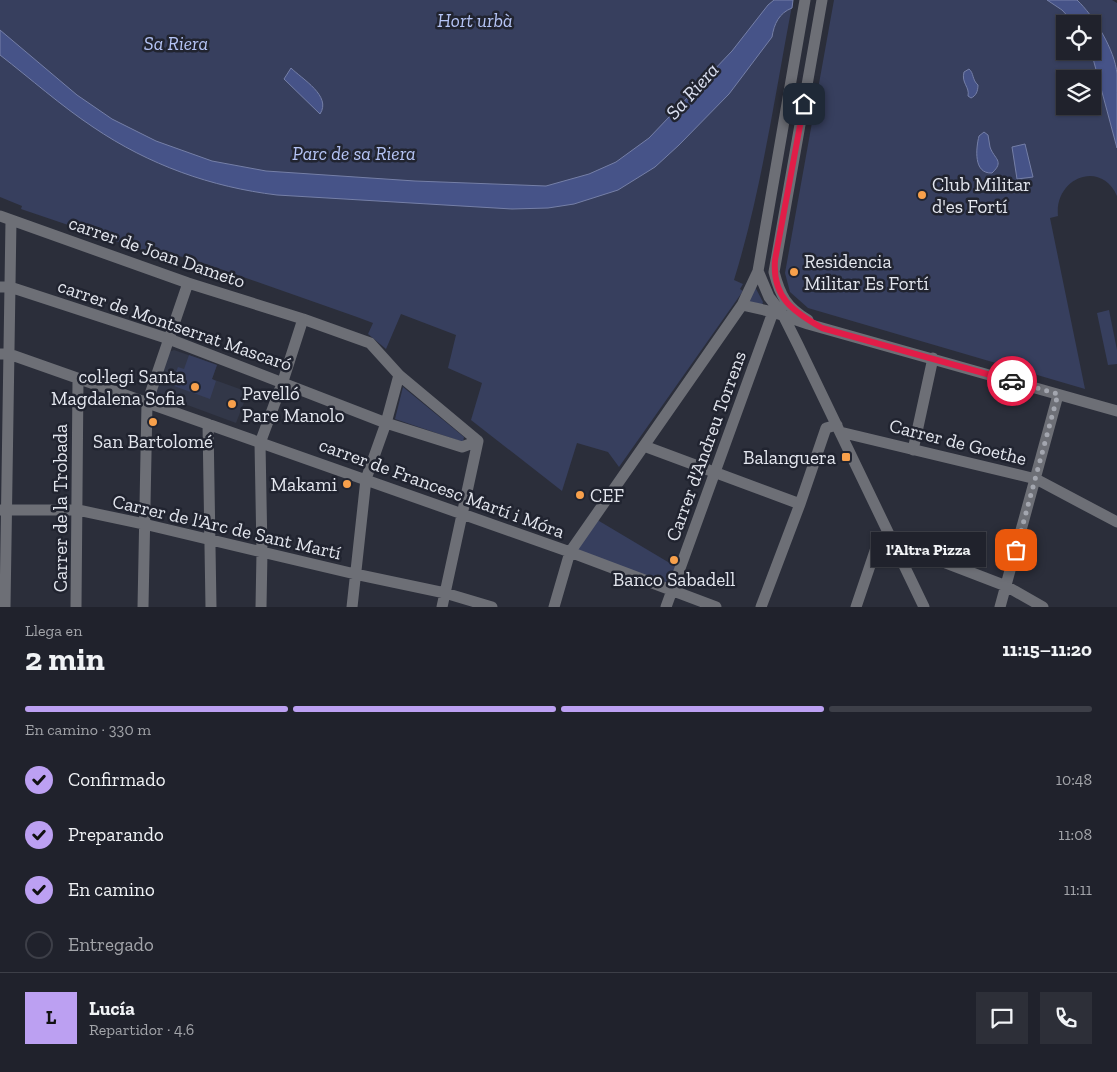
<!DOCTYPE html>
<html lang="es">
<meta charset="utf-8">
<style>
:root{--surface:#20222c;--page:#2d2f38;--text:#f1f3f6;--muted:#a2a4a9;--line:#3d3f48;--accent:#bca0f2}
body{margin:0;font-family:"Zilla Slab",serif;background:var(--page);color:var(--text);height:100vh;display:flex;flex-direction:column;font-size:19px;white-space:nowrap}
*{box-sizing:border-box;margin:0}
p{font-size:16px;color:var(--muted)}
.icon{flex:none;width:28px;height:28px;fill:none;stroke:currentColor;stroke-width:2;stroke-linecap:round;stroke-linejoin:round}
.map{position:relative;height:607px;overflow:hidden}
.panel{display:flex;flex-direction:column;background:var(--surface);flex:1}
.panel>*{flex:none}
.buttons{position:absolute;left:1056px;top:15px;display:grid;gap:10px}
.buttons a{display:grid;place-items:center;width:45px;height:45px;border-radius:0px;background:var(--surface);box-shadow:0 1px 4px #0004,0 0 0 1px var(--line);font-size:25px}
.pin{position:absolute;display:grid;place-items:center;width:42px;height:42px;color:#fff;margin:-21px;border-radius:10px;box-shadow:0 2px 8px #0006}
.courier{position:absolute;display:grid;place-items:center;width:50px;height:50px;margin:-25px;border:4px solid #e11d48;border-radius:50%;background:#fff;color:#222;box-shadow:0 1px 6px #0007}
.bubble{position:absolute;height:35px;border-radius:0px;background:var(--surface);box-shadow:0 1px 4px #0004,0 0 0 1px var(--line);font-size:16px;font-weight:700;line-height:35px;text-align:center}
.headline em{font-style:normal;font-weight:700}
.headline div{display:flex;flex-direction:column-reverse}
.headline{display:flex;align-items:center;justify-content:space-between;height:85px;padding:0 25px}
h1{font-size:32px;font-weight:700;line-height:38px}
.bar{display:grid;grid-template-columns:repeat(4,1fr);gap:8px 5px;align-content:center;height:60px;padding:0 25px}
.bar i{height:6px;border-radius:4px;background:var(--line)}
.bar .on{background:var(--accent)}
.bar p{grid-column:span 4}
.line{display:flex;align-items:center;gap:12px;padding:0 25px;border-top:1px solid var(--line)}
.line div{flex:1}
.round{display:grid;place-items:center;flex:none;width:52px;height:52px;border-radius:0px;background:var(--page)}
ol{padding:0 25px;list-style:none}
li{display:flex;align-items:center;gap:15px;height:55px}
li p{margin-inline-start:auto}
li .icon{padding:5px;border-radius:50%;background:var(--accent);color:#111;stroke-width:4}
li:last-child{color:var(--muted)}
li i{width:28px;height:28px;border:2px solid var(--line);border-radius:50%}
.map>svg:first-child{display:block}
</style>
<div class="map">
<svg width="1117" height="607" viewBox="0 0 1117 607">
<rect width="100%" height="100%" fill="#2b2e3a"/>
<path fill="#323748" d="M174 350 217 365 212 379 248 392 236 423 155 393 169 352Z"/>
<path fill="#373f5e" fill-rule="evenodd" d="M0 0H793C775 94 762 189 734 280L743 284 740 289 743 291 619 467 608 452 577 443 562 491 471 420 482 383 448 368 456 335 401 314 386 349 368 334 373 323 357 317 189 258 139 249 21 209 22 206 0 197Z
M834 0H1047L1062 10 1074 22 1075 24H1065V51H1091L1117 148V196C1101 159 1054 178 1058 216L1050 218 1085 389 808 308 790 292 785 273ZM1065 79H1092V106H1065Z
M1077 0H1112L1117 3V73C1108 46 1099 20 1077 0Z
M754 285 763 302 762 305 748 302Z
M1109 310 1117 350V364L1108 365 1097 313Z
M189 355 217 365 212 379 216 381 210 399 174 386 175 383 172 382 178 367 184 369Z
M403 387 464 437 463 442 395 419Z
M594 518 673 565 681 567 672 592 570 552Z"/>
<path fill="#465388" stroke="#757fa7" d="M774 0H793L792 8C779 13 774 24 772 37L729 94 679 145 655 167 618 190 574 204 548 208 512 209 277 195C211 187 149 165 93 127 60 105 31 79 0 55V30L77 95 112 119 156 141 212 161 266 171 415 181 546 186 589 174 616 162 649 138 732 51 768 5Z
M1047 0H1077C1094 16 1115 50 1117 74 1117 98 1117 124 1117 148L1091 51 1092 24H1075L1062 10Z
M291 68C302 79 332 96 320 114L284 79Z
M969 69C974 73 972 80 978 85 978 91 976 96 971 98L968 96C970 87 961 83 964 72Z
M984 132 988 135C989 139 989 143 990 147 994 159 1005 161 992 173 973 174 976 148 979 136Z
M1025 144 1033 177 1017 179 1012 147Z"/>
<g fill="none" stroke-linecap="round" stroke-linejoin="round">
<path stroke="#6d6f76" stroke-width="11" d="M0 216 188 283 303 319 370 343 399 375 478 441
M758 271 769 297 783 315 798 345 924 607
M0 287H10L169 339 386 423 462 447 478 441
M742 305 773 312 808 324 1117 411
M808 320C786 307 780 295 774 272L822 0
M0 354H9L570 552 716 607
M208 424 211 607
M840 432 1036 479 1117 522
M644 446 800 504
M913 450 933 358
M0 510H78L144 524 355 574 445 593 492 607
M894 543 1006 586 1043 607
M5 607 11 220
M76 607 78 379
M143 607 147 403 188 283
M261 607 262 552 260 443 283 381 303 319
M352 607 366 479 386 423 399 375
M442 607 478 441
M554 607 570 552 742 305 758 271 805 0
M666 607 773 312
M761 607 800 504 826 428 837 425
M856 607 877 545 890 535
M1000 607 1058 395"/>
</g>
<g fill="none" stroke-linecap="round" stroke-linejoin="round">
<path stroke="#a3a6af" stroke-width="5" stroke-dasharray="0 9" d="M1012 381 1058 394 1016 550"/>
<path stroke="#e11d48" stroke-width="6" d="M804 104 775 260C772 298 794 312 822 328L1012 381"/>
</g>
<g fill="#f8a04b" stroke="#212430" stroke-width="2">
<circle cx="922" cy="195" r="5"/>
<circle cx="794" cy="272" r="5"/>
<circle cx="195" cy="387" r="5"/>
<circle cx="232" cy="404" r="5"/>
<circle cx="153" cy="422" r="5"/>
<rect x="841" y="452" width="10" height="10" rx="2.5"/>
<circle cx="347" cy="484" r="5"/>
<circle cx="580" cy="495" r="5"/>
<circle cx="674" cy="560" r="5"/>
</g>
<g text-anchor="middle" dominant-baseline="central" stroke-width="5" stroke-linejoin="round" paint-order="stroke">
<g font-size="19" font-style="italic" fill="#b5c4f5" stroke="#212430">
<text x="475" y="20">Hort urbà</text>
<text x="176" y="43">Sa Riera</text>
<text x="354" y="153">Parc de sa Riera</text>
</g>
<g font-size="19" fill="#e3e6ee" stroke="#212430" text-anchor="start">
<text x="932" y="184">Club Militar<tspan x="932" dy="22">d'es Fortí</tspan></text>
<text x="804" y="261">Residencia<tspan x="804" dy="22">Militar Es Fortí</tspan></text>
<text x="185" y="376" text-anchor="end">col·legi Santa<tspan x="185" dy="22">Magdalena Sofia</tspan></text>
<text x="242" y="393">Pavelló<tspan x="242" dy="22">Pare Manolo</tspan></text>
<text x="153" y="441" text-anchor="middle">San Bartolomé</text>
<text x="836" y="457" text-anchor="end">Balanguera</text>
<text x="337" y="484" text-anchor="end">Makami</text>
<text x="590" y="495">CEF</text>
<text x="674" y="579" text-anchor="middle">Banco Sabadell</text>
</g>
<g font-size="19" fill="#e3e6ee" stroke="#212430">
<text transform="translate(157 252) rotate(19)">carrer de Joan Dameto</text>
<text transform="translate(175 325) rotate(19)">carrer de Montserrat Mascaró</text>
<text transform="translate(958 442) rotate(14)">Carrer de Goethe</text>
<text transform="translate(706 446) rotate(-70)">Carrer d'Andreu Torrens</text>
<text transform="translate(442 488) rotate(20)">carrer de Francesc Martí i Móra</text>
<text transform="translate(60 508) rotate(-90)">Carrer de la Trobada</text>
<text transform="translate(227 527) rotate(13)">Carrer de l'Arc de Sant Martí</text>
</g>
<g font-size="20" font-style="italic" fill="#dce1f2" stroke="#212430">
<text transform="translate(692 91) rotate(-48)">Sa Riera</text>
</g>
</g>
</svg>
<div class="buttons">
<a><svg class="icon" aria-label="locate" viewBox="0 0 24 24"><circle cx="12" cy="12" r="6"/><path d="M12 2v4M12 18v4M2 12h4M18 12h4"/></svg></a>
<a><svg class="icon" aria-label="layers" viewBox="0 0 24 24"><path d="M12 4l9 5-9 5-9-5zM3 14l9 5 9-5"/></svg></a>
</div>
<div class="pin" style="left:1016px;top:550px;background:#ea580c"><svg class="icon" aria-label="bag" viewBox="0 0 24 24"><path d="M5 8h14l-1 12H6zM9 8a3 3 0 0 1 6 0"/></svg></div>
<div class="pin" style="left:804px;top:104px;background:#1f2937"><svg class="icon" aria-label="home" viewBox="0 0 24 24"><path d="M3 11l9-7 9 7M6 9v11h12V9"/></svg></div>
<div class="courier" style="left:1012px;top:381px"><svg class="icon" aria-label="car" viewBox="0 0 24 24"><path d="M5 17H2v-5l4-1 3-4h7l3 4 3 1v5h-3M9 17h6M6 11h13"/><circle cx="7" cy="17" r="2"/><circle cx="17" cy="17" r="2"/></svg></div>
<div class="bubble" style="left:871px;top:532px;width:115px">l'Altra Pizza</div>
</div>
<section class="panel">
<div class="headline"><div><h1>2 min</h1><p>Llega en</p></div><em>11:15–11:20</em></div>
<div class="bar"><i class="on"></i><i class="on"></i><i class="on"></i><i></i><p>En camino · 330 m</p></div>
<ol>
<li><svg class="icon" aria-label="check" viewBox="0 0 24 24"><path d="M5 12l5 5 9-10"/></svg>Confirmado<p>10:48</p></li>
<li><svg class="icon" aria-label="check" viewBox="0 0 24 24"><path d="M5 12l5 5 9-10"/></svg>Preparando<p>11:08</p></li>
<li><svg class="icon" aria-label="check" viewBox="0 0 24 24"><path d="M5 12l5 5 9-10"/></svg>En camino<p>11:11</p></li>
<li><i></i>Entregado</li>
</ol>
<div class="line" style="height:90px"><b class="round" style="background:var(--accent);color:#111">L</b><div><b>Lucía</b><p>Repartidor · 4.6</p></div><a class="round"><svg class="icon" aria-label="chat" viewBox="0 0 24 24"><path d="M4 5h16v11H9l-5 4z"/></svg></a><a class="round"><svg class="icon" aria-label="phone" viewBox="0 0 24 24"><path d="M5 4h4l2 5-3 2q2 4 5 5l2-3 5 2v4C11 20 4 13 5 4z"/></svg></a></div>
</section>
